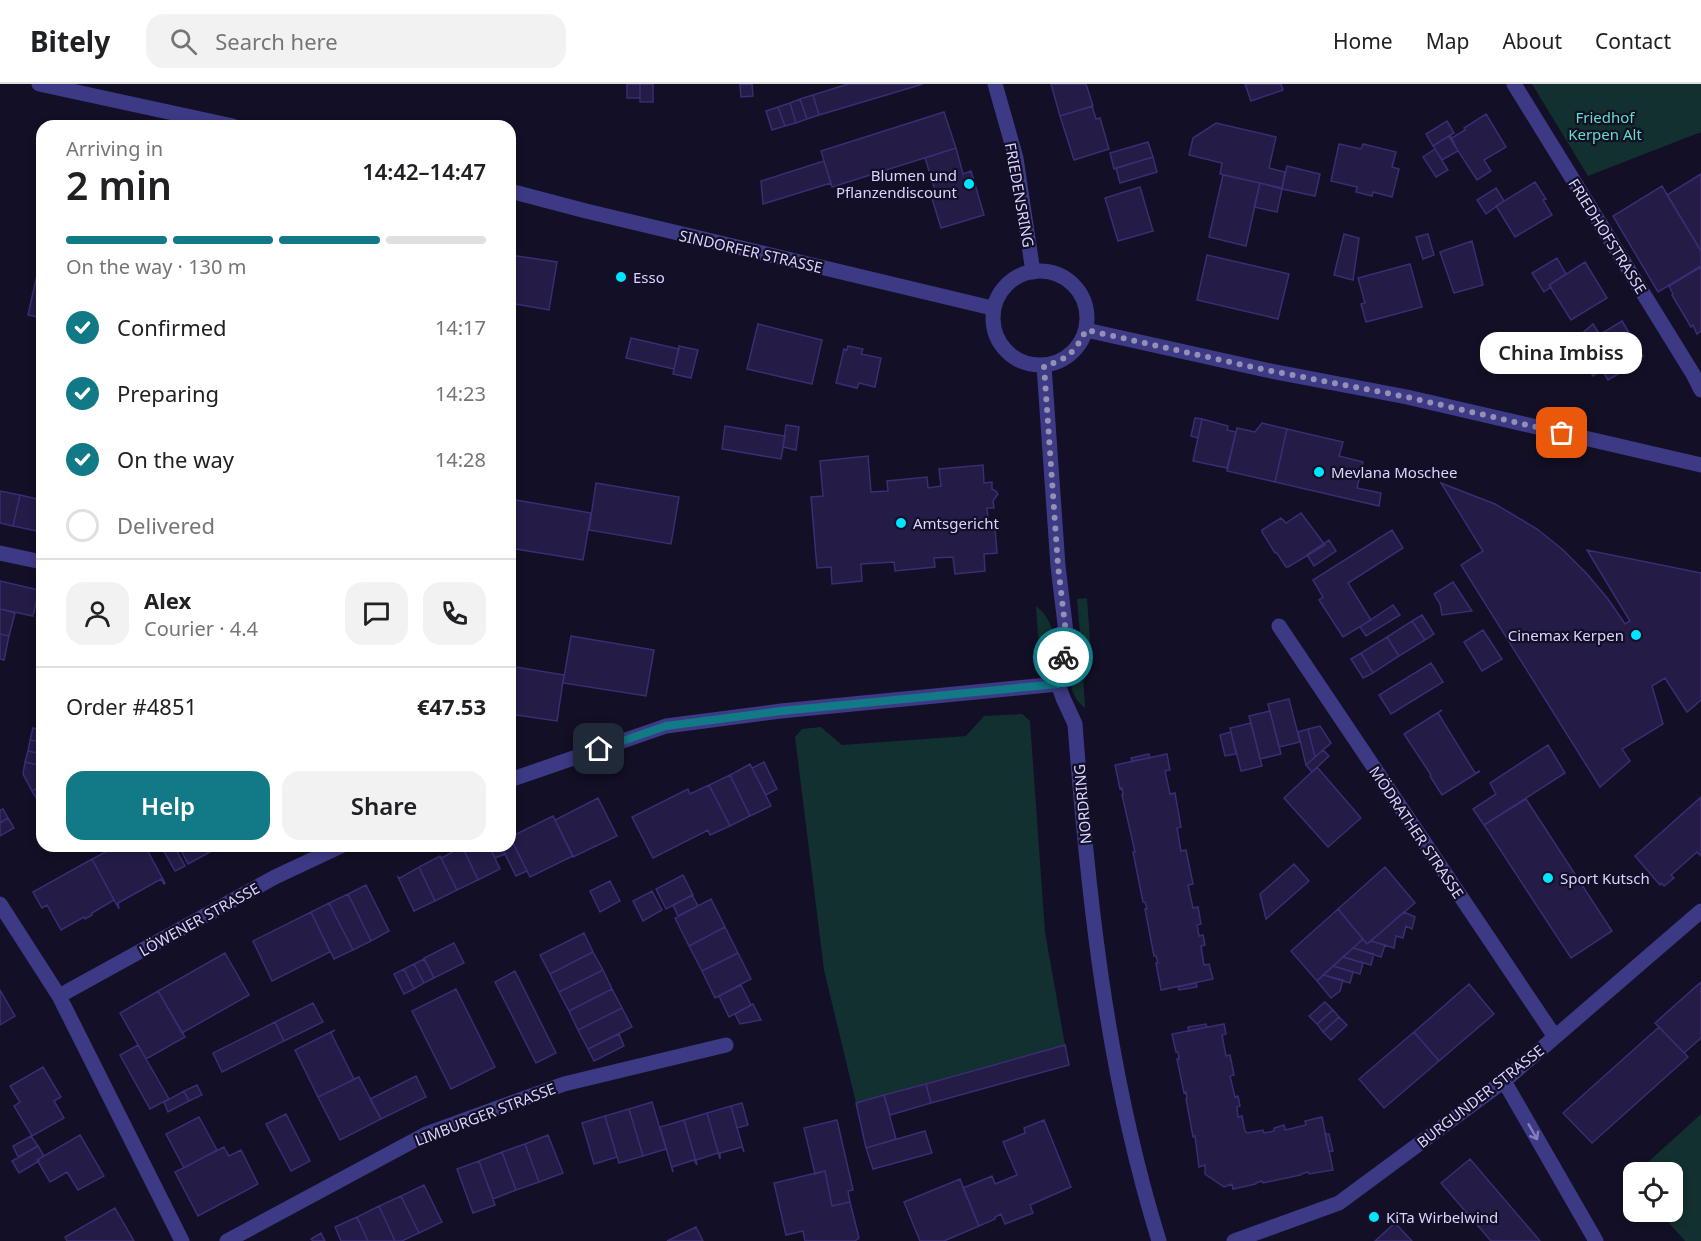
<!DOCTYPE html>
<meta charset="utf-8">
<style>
:root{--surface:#fff;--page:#f2f2f2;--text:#202124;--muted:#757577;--line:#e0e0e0;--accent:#127987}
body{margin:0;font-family:"Noto Sans",sans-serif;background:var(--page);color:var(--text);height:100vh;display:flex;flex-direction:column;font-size:22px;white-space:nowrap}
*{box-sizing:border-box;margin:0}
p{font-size:20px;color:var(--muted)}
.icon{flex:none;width:33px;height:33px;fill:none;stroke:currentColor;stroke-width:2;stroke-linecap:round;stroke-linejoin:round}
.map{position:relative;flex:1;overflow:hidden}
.drawer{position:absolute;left:36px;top:36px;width:480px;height:732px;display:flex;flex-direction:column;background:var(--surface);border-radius:18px;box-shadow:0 3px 9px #0003}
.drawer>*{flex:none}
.tools{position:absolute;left:1623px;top:1078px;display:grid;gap:12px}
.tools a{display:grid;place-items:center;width:60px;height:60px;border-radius:12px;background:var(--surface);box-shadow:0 3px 9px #0003;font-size:30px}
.pin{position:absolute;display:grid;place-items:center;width:51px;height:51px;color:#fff;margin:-26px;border-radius:12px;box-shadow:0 3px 9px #0006}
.courier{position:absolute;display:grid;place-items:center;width:60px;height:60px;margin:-30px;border:4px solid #127987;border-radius:50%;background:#fff;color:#222;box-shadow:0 2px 8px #0007}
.bubble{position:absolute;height:42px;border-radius:18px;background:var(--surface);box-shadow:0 3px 9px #0003;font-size:20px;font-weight:600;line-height:42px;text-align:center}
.summary em{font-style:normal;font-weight:600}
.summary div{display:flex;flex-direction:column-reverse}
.summary{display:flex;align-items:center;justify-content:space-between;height:102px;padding:0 30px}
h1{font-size:39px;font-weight:600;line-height:45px}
.bar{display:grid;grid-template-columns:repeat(4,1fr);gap:9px 6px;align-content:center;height:72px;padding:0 30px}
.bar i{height:8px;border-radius:4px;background:var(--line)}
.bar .selected{background:var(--accent)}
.bar p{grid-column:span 4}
.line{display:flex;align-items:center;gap:15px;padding:0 30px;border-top:2px solid var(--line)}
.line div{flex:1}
.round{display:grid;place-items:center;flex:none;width:63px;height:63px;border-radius:18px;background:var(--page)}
ol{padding:0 30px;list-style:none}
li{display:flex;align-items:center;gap:18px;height:66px}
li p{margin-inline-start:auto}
li .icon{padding:6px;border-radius:50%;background:var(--accent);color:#fff;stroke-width:4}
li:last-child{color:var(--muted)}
li i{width:33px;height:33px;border:3px solid var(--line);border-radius:50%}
.button{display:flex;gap:12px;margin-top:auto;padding:12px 30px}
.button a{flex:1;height:69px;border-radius:18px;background:var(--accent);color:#fff;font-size:24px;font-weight:600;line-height:69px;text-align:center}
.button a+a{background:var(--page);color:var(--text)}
header{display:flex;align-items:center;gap:36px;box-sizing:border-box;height:84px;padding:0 30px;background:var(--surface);border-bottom:2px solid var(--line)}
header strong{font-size:28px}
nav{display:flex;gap:33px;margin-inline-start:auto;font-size:21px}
.search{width:420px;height:54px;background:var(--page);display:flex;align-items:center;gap:15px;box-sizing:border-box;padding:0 21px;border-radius:18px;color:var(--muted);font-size:22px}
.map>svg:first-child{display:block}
</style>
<header>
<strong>Bitely</strong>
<div class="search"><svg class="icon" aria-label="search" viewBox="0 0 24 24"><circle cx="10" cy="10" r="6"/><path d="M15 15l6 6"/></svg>Search here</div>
<nav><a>Home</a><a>Map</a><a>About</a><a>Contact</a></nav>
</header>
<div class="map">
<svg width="1701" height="1157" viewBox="0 0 1701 1157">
<rect width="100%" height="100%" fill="#130f26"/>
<path fill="#12302f" d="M1532 0H1701V48L1588 92Z
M1087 514 1091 570 1082 572 1085 624C1067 609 1066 589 1082 572L1077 515Z
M1036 522C1057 539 1058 562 1040 582Z
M1022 630 1030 637 1045 848 1065 961 856 1019 824 886 795 653 802 645 821 643 842 661 966 652 984 632Z
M1701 1030V1157H1685L1659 1128H1672V1089H1636Z"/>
<path fill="#241b47" stroke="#3b2d73" stroke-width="1.5" d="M627 0H640V14H627Z
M640 0H653V18H640Z
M740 0H752L753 12 741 13Z
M848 0H923L819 31 813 11Z
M1051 0H1086L1093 22 1060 32Z
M1245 0H1281L1283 6 1251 17Z
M813 11 819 31 807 35 800 15Z
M800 15 807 35 796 39 790 19Z
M790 19 796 39 785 42 778 23Z
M1092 22 1096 35 1100 34 1109 65 1074 76 1060 32Z
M778 23 785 42 772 46 766 27Z
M944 28 956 64 832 103 821 67Z
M1486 30 1506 63 1484 76 1491 87 1477 96 1449 53 1452 54 1465 46 1464 44Z
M1447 37 1454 49 1433 62 1426 50Z
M1216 39 1276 53 1269 84 1285 88 1282 104 1220 90 1222 79 1189 71 1193 54Z
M1450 51 1458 67 1442 76 1433 62Z
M1148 58 1153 73 1114 85 1110 69Z
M1339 60 1361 65 1363 60 1396 68 1392 83 1399 85 1392 113 1373 108 1372 112 1356 108 1357 103 1331 97Z
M956 64 963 90 971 87 984 131 941 144 930 108 935 106 925 74Z
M1435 65 1448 86 1436 93 1423 73Z
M1153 73 1157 88 1120 99 1116 84Z
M824 77 831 99 763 120 761 97Z
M1287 82 1320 90 1315 112 1282 105Z
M1701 90V167L1667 111Z
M1223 91 1260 99 1246 162 1209 153Z
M1535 98 1546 115 1543 116 1552 131 1515 153 1496 122Z
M1260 99 1282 105 1277 128 1254 123Z
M1662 102 1701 167V182L1658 208 1613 132Z
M1140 103 1153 147 1118 157 1105 114Z
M1496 104 1504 117 1486 130 1477 116Z
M1344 150 1359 154 1353 196 1334 191Z
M1428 150 1434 171 1423 175 1416 153Z
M1472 157 1483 201 1454 209 1440 168Z
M510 171 557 178 549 226 510 219Z
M1207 171 1289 190 1278 235 1197 216Z
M1557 174 1566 190 1549 201 1551 203 1544 208 1532 189Z
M1585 178 1607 214 1571 236 1549 201Z
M1410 180 1422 223 1366 238 1361 220 1365 219 1358 194Z
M1701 183V247L1697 250 1693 241 1691 243 1672 211 1673 210 1669 202Z
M37 191 42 192V234L28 231Z
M1622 237 1643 272 1630 280 1632 282 1608 296 1602 286 1593 292 1578 267 1595 257 1594 254Z
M758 240 822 256 812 300 747 285Z
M1593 240 1600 251 1594 254 1595 257 1578 267 1572 258Z
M631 254 679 265 674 285 626 274Z
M679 262 698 266 691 294 673 290Z
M848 262 863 265 861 270 881 274 875 303 859 299 857 304 836 299 844 265 847 266Z
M1195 334 1202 335 1198 354 1191 352Z
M1202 335 1228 342 1227 346 1236 348 1227 384 1193 377Z
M1262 339 1287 345 1275 398 1227 387 1237 344 1255 348Z
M786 341 799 343 796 366 783 363Z
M725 342 785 352 781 375 722 365Z
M1287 345 1343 358 1339 372 1363 378 1357 404 1381 409 1379 422 1275 398Z
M868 372 871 408 888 407 887 397 927 393 928 404 941 402 939 385 983 381 984 399 992 398V405L996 407 998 410 993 417 994 424H987L989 444H995L997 469 984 470 985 487 955 490 953 473 934 474 935 483 895 487 894 478 861 480 862 497 832 500 831 483 817 484 811 413 823 412 820 377Z
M596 399 679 413 671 460 589 446Z
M1441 399 1495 420 1537 445 1562 465 1587 490 1608 515 1625 540 1630 537 1587 466 1701 489V616L1687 628 1665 594 1652 602 1663 640 1622 665 1630 677 1600 703 1461 481 1483 467Z
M0 407 20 411 13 442 0 439Z
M20 411 42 416 37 447 13 442Z
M510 415 591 429 583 476 510 464Z
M1301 429 1325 461 1288 483H1286L1277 469H1275L1262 448V446L1281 434 1286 439Z
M1392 446 1403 464 1348 499 1371 536 1343 553 1319 516 1323 513 1313 496Z
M1329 456 1336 467 1314 482 1307 471Z
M0 497 39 506 33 532 0 525Z
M1453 498 1472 527 1442 531 1440 520 1434 510Z
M1393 521 1400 531 1366 552 1360 543Z
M0 525 15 529 9 552 0 550Z
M1422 531 1434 550 1425 556 1412 537Z
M1412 537 1425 556 1399 572 1387 553Z
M1483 546 1502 575 1482 587 1464 558Z
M0 550 9 552 4 576 0 575Z
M571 552 654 566 646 612 563 599Z
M1387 553 1399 572 1373 589 1361 569Z
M1361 569 1373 589 1363 594 1351 575Z
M1431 579 1443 598 1391 630 1379 611Z
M510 582 564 591 557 637 510 630Z
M1289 615 1300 658 1279 663 1268 620Z
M1442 626 1438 629 1475 689 1480 687 1442 711 1430 692 1431 691 1404 650Z
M1270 627 1281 670 1260 675 1249 632Z
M1251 639 1262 682 1241 687 1230 644Z
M1320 642 1331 659 1315 673 1308 645Z
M33 644 42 646V658L30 656Z
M1308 645 1315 673 1306 681 1298 648Z
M1231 648 1236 670 1225 672 1220 651Z
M30 656 42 658V670L28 667Z
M1548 661 1565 689 1484 741 1473 725 1496 710 1490 699Z
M1323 666 1329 672 1312 688 1306 681Z
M28 667 42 670V682L25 678Z
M1149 670 1150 674 1132 677 1131 674Z
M1167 670 1170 686 1165 687 1170 710 1175 709 1181 743 1177 744 1181 767 1186 766 1193 800 1188 801 1193 824 1198 823 1201 840 1197 841 1199 852 1203 851 1205 861 1201 862 1204 881 1209 880 1213 895 1161 906 1156 879H1158L1156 872H1154L1145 825H1147L1145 818H1143L1133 768H1135L1122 711H1123L1122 704 1120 705 1115 681Z
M25 678 42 682V702L32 707 23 690Z
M764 678 777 705 766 711 752 684Z
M750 680 771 722 750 732 730 691Z
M1317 683 1361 734 1328 763 1284 714Z
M730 691 750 732 730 742 709 701Z
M709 701 730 742 710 751 708 746 653 774 632 733 688 705 690 710Z
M42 702V715L38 717 32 707Z
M1701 713V772L1697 768 1671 791 1674 794 1664 802 1661 799 1660 801 1635 772Z
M598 714 617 752 573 773 555 736Z
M1526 715 1612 847 1571 874 1484 741Z
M3 725 8 734 0 739V726Z
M553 732 573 772 530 793 510 753Z
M8 734 14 744 0 752V739Z
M511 755 527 787 516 792 501 762H510Z
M117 762H145L165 799 164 800 161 795 118 819 119 825 92 775Z
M161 762H174L185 782 175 787Z
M179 762H221L188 780Z
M462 762H489L500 785 478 796Z
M462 762 478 796 457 806 440 772 442 774Z
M489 762H501L505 770 495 774Z
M440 772 457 806 435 817 419 783Z
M92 775 114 816 92 829V831L85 835 84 833 61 846 47 821 42 824 33 808Z
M1294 780 1309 797 1266 835 1260 810Z
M419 783 435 817 414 827 398 793 400 794Z
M1385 783 1415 819 1367 860 1338 825Z
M683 791 693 811 666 825 656 805Z
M610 797 620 817 600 828 590 807Z
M366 801 389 847 371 857 348 810Z
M652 807 662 826 643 837 633 817Z
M348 810 371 857 353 866 329 819Z
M692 811 698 822 678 832 673 821Z
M711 815 725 843 689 862 675 834Z
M329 819 353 866 334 875 311 828Z
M1338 825 1363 855 1317 897 1291 867Z
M311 828 330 868 272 897 253 857Z
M1404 828 1415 833 1412 845 1406 842 1403 854 1396 852 1394 864 1371 857Z
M725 843 738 869 702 887 689 862Z
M584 849 593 868 550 890 540 871Z
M1363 855 1367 860 1371 857 1385 861 1381 873 1353 864Z
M454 859 464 879 434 894 424 874Z
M1353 864 1374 870 1371 881 1343 873Z
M593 868 603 886 559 908 550 890Z
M225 869 249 911 182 949 158 907Z
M738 869 751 895 715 914 702 887Z
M1343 873 1363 879 1360 890 1333 882Z
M424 875 434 894 424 899 414 880Z
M414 880 424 899 414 905 404 885Z
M1333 882 1353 888 1350 899 1323 891Z
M404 885 414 905 404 910 394 890Z
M603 886 612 905 569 927 559 908Z
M515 887 556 969 536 979 495 898Z
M1323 891 1343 896 1340 907 1331 914 1317 897Z
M1701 898V954L1684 969 1655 939Z
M1196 899 1197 903 1179 906 1178 903Z
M1469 900 1494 930 1439 977 1414 948Z
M741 901 751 921 729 933 719 912Z
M456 905 495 983 451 1005 412 927Z
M612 905 622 924 578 946 569 927Z
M0 906 15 932 0 941Z
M158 907 185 953 146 975 120 929Z
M1325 918 1333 926 1317 940 1309 932Z
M313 919 323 938 284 957 275 938Z
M753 920 761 936 740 940 735 930Z
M622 924 632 943 588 965 578 946Z
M1333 926 1339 933 1323 948 1317 940Z
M1339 933 1347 941 1331 956 1323 948Z
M275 938 284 957 222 988 213 969Z
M1206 940 1207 943 1189 947 1188 943Z
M1224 940 1226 950 1222 951 1226 972 1230 971 1234 991 1230 992 1235 1013 1238 1012 1240 1022 1237 1023 1238 1033 1242 1032 1245 1047 1247 1049 1263 1046 1264 1049 1274 1047V1044L1284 1041 1285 1046 1306 1041 1305 1037 1322 1033 1333 1086 1309 1090 1308 1088 1301 1090V1091L1263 1099 1262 1097 1256 1099V1100L1233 1105 1232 1100 1224 1103 1205 1090V1081L1199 1083 1195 1052 1193 1053 1186 1015H1187L1186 1008 1184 1009 1177 975H1179L1178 968H1176L1172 950Z
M1659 943 1688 973 1592 1059 1563 1029Z
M335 946 331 949 354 995 359 993 318 1013 295 966Z
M1414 948 1439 977 1384 1024 1359 995Z
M619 950 624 962 594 977 588 965Z
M138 961 169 1015 150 1025 120 971Z
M1065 961 1069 981 931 1019 926 1000Z
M43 983 61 1013 54 1017 64 1034 32 1052 14 1022 20 1018 10 1002Z
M416 992 426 1013 381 1035 370 1015Z
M359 993 381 1035 340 1056 318 1013Z
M926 1000 931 1019 890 1031 884 1011Z
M197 1001 202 1011 189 1017 184 1007Z
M184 1007 189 1017 168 1028 164 1018Z
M884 1011 896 1055 866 1064 856 1019Z
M652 1018 666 1065 643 1072 629 1025Z
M742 1019 748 1041 737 1044 731 1022Z
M731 1022 744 1068 742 1063 720 1069V1075L707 1029Z
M629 1025 643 1072 619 1079 605 1032Z
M707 1029 720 1075 718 1069 696 1076 697 1081 684 1036Z
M286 1030 310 1077 291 1087 266 1040Z
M605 1032 617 1073 594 1080 582 1039Z
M199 1033 217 1066 184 1084 166 1050Z
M684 1036 697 1081 694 1076 672 1083 673 1088 660 1043Z
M837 1036 853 1106 848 1107 850 1118 832 1122 825 1087 815 1090 804 1044Z
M1044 1036 1071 1103 1030 1121 1033 1129 1005 1140 1001 1130 995 1133V1135L979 1142 963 1104 992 1092 995 1100 1017 1091 1003 1058 1025 1049 1024 1044Z
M925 1047 932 1069 873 1085 866 1064Z
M1325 1050H1329L1333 1067 1329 1068Z
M80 1051 104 1092 78 1106 67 1088 50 1098 37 1076Z
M548 1051 563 1089 539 1098 525 1060Z
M31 1052 38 1062 18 1073 13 1062Z
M525 1060 539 1098 516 1106 502 1068Z
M38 1062 44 1072 37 1076 39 1077 19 1089 12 1077Z
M224 1063 229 1072 241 1066 258 1100 198 1132 175 1088Z
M502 1068 516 1106 493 1115 479 1077Z
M1470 1075 1540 1157H1491L1441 1099Z
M479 1077 495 1121 473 1129 457 1085Z
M825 1087 832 1122 850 1118 859 1154 855 1157H805L803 1147 786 1151 774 1099Z
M960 1095 979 1142 944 1157H920L904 1118Z
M424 1101 442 1138 419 1149 401 1112Z
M401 1112 419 1149 402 1157H395L379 1122Z
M379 1122 395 1157H368L357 1133Z
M115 1124 134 1157H67L65 1153Z
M357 1133 368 1157H341L335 1143Z
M1395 1139 1412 1157H1375Z
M696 1143 703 1157H667Z
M321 1149 325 1157H313L311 1155Z"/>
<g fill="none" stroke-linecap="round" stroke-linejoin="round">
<path stroke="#3d3a85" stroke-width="15" d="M995 0 1016 74 1033 188
M1514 0 1693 290 1701 306
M1044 282 1058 482 1067 557 1060 582 1058 600 1063 614 1075 640C1088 814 1107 989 1159 1157
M0 469 42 478
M1279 542 1555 953
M510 696 666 642 781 627 1058 600
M0 820 59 912 182 1157
M59 912 275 793 341 762
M1504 997 1596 1157
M227 1157 426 1050 564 1000 726 961
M1234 1157 1339 1119 1504 997 1701 827"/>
<path stroke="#3d3a85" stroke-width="15" d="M39 0 233 42
M510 107 586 127 992 224
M993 234a47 47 0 1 1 94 0a47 47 0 1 1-94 0Z
M1086 246 1266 286 1407 313 1701 381"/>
</g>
<defs><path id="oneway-shaft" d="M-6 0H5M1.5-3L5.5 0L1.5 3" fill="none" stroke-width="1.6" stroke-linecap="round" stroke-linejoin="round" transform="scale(1.5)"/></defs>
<use stroke="#837fbc" href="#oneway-shaft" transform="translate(1533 1048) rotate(60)"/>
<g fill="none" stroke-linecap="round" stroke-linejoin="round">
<path stroke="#948fb3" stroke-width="6" stroke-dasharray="0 10.8" d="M1063 573 1067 558 1058 482 1044 282C1068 275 1075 268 1086 246L1266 286 1407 313 1562 349"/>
<path stroke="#127987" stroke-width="8" d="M599 665 666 642 781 627 1058 600 1063 573"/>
</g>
<g fill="#00e5ff" stroke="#130f26" stroke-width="2">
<circle cx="969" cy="100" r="6"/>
<circle cx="621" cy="193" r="6"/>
<circle cx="1319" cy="388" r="6"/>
<circle cx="901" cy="439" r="6"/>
<circle cx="1636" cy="551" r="6"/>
<circle cx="1548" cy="794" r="6"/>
<circle cx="1374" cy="1133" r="6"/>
</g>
<g text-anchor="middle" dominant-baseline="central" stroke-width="4.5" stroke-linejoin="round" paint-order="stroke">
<g font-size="15" fill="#5fe0c0" stroke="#130f26">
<text x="1605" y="33">Friedhof<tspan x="1605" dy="17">Kerpen Alt</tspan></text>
</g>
<g font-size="15" fill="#d9d4ff" stroke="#130f26" text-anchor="start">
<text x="957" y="91" text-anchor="end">Blumen und<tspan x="957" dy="17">Pflanzendiscount</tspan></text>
<text x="633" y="193">Esso</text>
<text x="1331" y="388">Mevlana Moschee</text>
<text x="913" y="439">Amtsgericht</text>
<text x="1624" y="551" text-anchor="end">Cinemax Kerpen</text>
<text x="1560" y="794">Sport Kutsch</text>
<text x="1386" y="1133">KiTa Wirbelwind</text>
</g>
<g font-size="15" fill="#d9d4ff" stroke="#130f26">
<text transform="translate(1020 111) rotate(80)">FRIEDENSRING</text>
<text transform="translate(1608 152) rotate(58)">FRIEDHOFSTRASSE</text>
<text transform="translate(751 167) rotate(13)">SINDORFER STRASSE</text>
<text transform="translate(1082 720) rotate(-95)">NORDRING</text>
<text transform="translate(1417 748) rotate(56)">MÖDRATHER STRASSE</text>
<text transform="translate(199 835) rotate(-29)">LÖWENER STRASSE</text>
<text transform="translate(1480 1012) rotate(-38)">BURGUNDER STRASSE</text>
<text transform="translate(485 1030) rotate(-21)">LIMBURGER STRASSE</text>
</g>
</g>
</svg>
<div class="tools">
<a><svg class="icon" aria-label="locate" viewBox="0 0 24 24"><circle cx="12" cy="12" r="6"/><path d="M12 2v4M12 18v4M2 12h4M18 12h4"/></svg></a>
</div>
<div class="pin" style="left:1562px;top:349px;background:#ea580c"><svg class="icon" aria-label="bag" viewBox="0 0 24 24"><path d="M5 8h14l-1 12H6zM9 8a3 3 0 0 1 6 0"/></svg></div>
<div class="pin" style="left:599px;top:665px;background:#1f2937"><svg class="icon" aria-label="home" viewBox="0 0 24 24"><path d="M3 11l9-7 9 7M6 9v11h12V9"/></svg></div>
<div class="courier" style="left:1063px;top:573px"><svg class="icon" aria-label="bike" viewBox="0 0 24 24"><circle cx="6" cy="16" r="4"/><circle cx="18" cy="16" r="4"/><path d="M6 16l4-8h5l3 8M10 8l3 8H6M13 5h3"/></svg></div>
<div class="bubble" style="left:1480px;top:248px;width:162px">China Imbiss</div>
<section class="drawer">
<div class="summary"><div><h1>2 min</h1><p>Arriving in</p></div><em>14:42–14:47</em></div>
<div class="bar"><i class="selected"></i><i class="selected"></i><i class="selected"></i><i></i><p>On the way · 130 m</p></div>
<ol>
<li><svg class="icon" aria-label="check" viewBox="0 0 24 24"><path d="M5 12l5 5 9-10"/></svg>Confirmed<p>14:17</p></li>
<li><svg class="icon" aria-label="check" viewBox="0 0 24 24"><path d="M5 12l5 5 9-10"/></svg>Preparing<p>14:23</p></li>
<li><svg class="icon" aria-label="check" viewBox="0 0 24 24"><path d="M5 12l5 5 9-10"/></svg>On the way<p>14:28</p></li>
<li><i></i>Delivered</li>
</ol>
<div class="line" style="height:108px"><a class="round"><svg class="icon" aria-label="person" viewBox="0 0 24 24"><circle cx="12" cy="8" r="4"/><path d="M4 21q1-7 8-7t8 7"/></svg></a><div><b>Alex</b><p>Courier · 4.4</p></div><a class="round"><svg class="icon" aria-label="chat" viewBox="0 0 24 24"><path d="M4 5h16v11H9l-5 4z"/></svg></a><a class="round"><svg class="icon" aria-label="phone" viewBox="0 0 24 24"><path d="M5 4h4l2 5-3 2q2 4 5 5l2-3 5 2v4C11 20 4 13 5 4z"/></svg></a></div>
<div class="line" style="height:78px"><div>Order #4851</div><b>€47.53</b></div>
<div class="button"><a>Help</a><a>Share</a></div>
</section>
</div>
